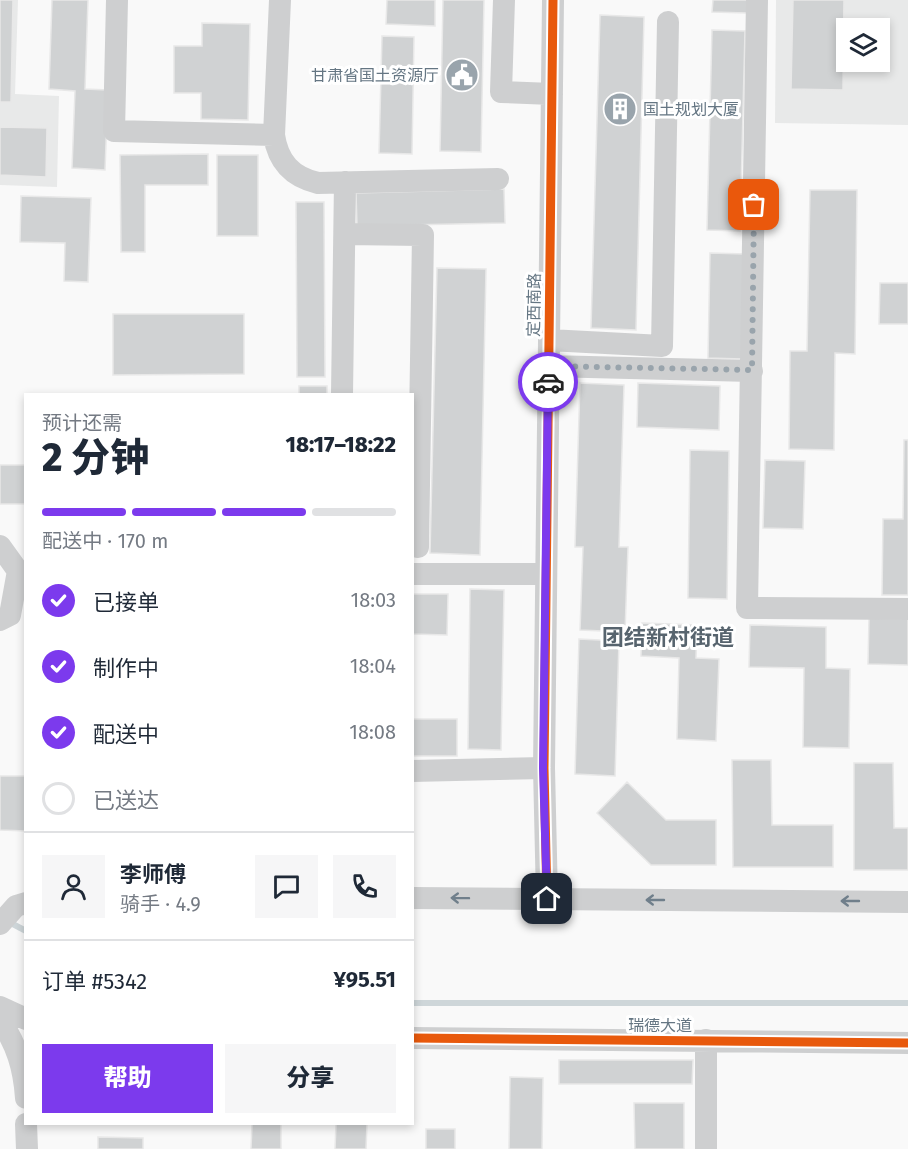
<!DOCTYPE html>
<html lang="zh">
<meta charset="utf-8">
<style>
:root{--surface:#fff;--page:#f6f6f7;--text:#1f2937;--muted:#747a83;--line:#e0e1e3;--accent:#7c3aed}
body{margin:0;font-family:"Fira Sans","Noto Sans SC",sans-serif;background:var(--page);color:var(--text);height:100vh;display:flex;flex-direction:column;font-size:22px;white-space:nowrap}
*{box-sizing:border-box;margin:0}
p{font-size:20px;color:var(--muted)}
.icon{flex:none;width:33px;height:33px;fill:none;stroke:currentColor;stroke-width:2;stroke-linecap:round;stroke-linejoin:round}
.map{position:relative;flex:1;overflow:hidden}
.details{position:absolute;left:24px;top:393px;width:390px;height:732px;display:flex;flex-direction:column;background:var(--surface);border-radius:0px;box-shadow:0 3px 9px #0003}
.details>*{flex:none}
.controls{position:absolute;left:836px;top:18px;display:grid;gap:12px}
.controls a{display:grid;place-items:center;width:54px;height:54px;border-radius:0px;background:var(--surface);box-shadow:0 3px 9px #0003;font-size:30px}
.pin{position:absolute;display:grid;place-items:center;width:51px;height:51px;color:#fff;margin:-26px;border-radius:12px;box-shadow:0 3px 9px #0006}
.courier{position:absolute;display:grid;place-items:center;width:60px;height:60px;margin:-30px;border:4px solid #7c3aed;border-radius:50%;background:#fff;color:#222;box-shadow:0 2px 8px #0007}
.overview em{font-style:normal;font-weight:800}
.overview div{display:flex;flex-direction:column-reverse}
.overview{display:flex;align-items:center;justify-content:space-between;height:102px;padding:0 18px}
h1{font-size:39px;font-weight:800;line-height:45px}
.bar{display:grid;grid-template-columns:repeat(4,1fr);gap:9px 6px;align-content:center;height:72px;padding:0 18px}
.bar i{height:8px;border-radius:4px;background:var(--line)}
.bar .current{background:var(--accent)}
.bar p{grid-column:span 4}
.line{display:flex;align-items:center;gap:15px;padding:0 18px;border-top:2px solid var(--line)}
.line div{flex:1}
.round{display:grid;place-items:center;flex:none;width:63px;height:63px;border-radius:0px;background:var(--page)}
ol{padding:0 18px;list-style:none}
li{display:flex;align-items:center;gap:18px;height:66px}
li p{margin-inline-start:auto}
li .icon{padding:6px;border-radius:50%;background:var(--accent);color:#fff;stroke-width:4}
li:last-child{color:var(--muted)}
li i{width:33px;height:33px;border:3px solid var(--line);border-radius:50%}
.button{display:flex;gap:12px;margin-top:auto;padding:12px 18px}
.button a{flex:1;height:69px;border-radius:0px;background:var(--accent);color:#fff;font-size:24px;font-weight:800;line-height:69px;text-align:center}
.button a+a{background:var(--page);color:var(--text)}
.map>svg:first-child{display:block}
</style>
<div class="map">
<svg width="908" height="1149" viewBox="0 0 908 1149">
<rect width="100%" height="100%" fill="#f9f9f9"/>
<path fill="#e8e9e9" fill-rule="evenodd" d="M0 0H18L15 94 59 96 57 187 0 185Z
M776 0H908V125L775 123ZM846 28H879V62H846Z"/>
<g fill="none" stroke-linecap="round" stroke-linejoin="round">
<path stroke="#ced6d9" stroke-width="6" d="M9 922 26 931
M412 1003H908"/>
</g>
<path fill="#d0d2d3" stroke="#e8e8e8" stroke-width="1.5" d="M0 0H13L11 102H0Z
M52 0H88L85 89 108 90 105 170 72 168 75 91 49 89Z
M387 0H435V26L386 24Z
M443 0H484L481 152 440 151Z
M713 0H747V13L712 12Z
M793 0H844L843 90 791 89Z
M600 15 644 17 636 330 591 328Z
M202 23 250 24 248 120 201 119V93H174V46H202Z
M712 30 745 31 740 231 707 230Z
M382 36 414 37 412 154 379 153Z
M0 127 47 128 46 177 0 175Z
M208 154V185H145V252H121L120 155Z
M217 155H258V236H217Z
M504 189 505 223 357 226 356 193Z
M810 190H857L855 354 835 353 834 450 789 449 790 351H807Z
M21 196 91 198 88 282 64 281 65 243 20 242Z
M296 202H324L325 377H297Z
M710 253 745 254 742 359 708 358Z
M437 268 486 269 480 555 430 553Z
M880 283H908V324H879Z
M113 314H244V374L113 375Z
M580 383 624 385 619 547H628L625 632 580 630 583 547H575Z
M638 383 720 386 719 430 637 427Z
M299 386H327V394H299Z
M904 440H908V595H882L883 519H903Z
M690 450 729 451 727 599 688 598Z
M765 460 805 461 803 529 763 528Z
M0 465H26V504H0Z
M470 589 504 590 501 750 468 749Z
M412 594H448L447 635 412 634Z
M869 618 908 619V665L868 664Z
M642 623 697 625 696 658 719 659 716 741 677 739 679 658 641 656Z
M750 625 826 627V668L850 669 849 748 803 747 804 668 749 667Z
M579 639 619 641 615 776 575 774Z
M412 719H457V756H412Z
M732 760H771L772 825H833V867H733Z
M854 763H893L894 828H908V870H854Z
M0 776H26V831L0 830Z
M627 782 666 820H716V865H651L597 813Z
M559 1060H693L692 1084H559Z
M510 1077 543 1078 542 1149H509Z
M634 1103H684V1149H635Z
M252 1124H281V1149H251Z
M336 1124H367L366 1149H335Z
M426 1129H455V1149H426Z
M98 1137 143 1138V1149H98Z"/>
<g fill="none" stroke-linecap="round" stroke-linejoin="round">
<path stroke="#cecfd0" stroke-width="22" d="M117 0 114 131 274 135
M280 0 274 135C278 162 292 177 318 183L498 179
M504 0 501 92 552 94
M757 0 747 608 908 609
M345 234 423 235 418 547
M549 340 662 346 668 22
M548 366 752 371
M342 394 345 182
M0 546 18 571 10 615 0 620
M412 574H546
M412 771 544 768
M412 898 908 902
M547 899 544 768 553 0
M0 924 16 906 26 903
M0 1007 26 1019
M0 1020C17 1045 24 1068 26 1098
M412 1038 908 1043
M706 1040V1149
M26 1124 27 1149"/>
<defs>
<path id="cycleway" d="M547 899 544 768 553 0
M412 1038 908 1043"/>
</defs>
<use href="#cycleway" stroke="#fff" stroke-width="13"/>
<use href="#cycleway" stroke="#e8590c" stroke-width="9"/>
</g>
<defs><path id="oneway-shaft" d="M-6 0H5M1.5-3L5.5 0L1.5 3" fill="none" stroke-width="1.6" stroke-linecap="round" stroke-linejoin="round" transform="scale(1.5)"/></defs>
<g stroke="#707f8b">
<use href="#oneway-shaft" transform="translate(460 898) rotate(-179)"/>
<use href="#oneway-shaft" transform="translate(655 900) rotate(-180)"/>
<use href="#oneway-shaft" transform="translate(850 901) rotate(-180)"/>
</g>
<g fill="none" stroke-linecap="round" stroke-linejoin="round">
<path stroke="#99a4ac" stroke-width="6" stroke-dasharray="0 10.8" d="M548 382V366L752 370 754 205"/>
<path stroke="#7c3aed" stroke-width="8" d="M547 899 543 768 548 382"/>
</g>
<defs>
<symbol id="civic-disc" viewBox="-11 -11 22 22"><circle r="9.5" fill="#99a4ac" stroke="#fff"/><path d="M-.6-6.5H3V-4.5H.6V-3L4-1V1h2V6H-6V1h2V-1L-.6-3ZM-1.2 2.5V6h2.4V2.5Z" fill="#fff"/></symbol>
<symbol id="building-disc" viewBox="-11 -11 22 22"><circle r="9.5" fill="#99a4ac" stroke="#fff"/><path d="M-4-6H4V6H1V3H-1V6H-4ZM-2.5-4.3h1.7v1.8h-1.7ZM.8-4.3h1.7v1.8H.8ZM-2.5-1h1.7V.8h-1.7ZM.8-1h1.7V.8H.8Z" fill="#fff"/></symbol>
</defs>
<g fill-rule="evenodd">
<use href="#civic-disc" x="443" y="56" width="38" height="38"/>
<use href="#building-disc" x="601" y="90" width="38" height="38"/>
</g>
<g text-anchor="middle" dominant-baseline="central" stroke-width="6" stroke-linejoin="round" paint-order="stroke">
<g font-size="16" fill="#657683" stroke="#fff" text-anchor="end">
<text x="439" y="75">甘肃省国土资源厅</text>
<text x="643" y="109" text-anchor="start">国土规划大厦</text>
</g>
<g font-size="16" fill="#657683" stroke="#fff">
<text transform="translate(534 305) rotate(-89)">定西南路</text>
<text x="660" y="1025">瑞德大道</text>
</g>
<g font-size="22" font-weight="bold" fill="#57646e" stroke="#fff">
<text x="668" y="637">团结新村街道</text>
</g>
</g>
</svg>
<div class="controls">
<a><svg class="icon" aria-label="layers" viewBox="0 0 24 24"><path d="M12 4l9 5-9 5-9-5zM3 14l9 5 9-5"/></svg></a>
</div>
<div class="pin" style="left:754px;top:205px;background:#ea580c"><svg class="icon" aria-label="bag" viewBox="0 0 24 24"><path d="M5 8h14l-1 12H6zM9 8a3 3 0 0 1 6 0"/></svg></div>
<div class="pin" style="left:547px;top:899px;background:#1f2937"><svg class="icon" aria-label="home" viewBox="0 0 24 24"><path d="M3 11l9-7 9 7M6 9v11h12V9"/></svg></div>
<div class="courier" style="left:548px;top:382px"><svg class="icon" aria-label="car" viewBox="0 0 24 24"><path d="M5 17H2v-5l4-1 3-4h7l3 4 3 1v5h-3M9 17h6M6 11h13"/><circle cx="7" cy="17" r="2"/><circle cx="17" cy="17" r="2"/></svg></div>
<section class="details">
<div class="overview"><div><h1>2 分钟</h1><p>预计还需</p></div><em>18:17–18:22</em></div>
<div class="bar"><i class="current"></i><i class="current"></i><i class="current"></i><i></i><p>配送中 · 170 m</p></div>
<ol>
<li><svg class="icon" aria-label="check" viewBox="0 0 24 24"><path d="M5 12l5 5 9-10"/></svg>已接单<p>18:03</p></li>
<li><svg class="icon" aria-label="check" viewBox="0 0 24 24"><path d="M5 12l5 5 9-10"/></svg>制作中<p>18:04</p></li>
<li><svg class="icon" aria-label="check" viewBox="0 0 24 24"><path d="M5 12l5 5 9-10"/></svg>配送中<p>18:08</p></li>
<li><i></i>已送达</li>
</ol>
<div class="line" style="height:108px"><a class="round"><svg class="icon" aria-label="person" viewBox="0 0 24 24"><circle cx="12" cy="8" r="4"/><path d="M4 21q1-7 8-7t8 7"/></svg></a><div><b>李师傅</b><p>骑手 · 4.9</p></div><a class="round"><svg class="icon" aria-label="chat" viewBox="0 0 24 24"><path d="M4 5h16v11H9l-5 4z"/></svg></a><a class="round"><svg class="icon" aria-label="phone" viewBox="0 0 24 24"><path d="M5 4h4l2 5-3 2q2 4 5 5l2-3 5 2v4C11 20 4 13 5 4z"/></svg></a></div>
<div class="line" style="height:78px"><div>订单 #5342</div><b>¥95.51</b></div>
<div class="button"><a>帮助</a><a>分享</a></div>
</section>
</div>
